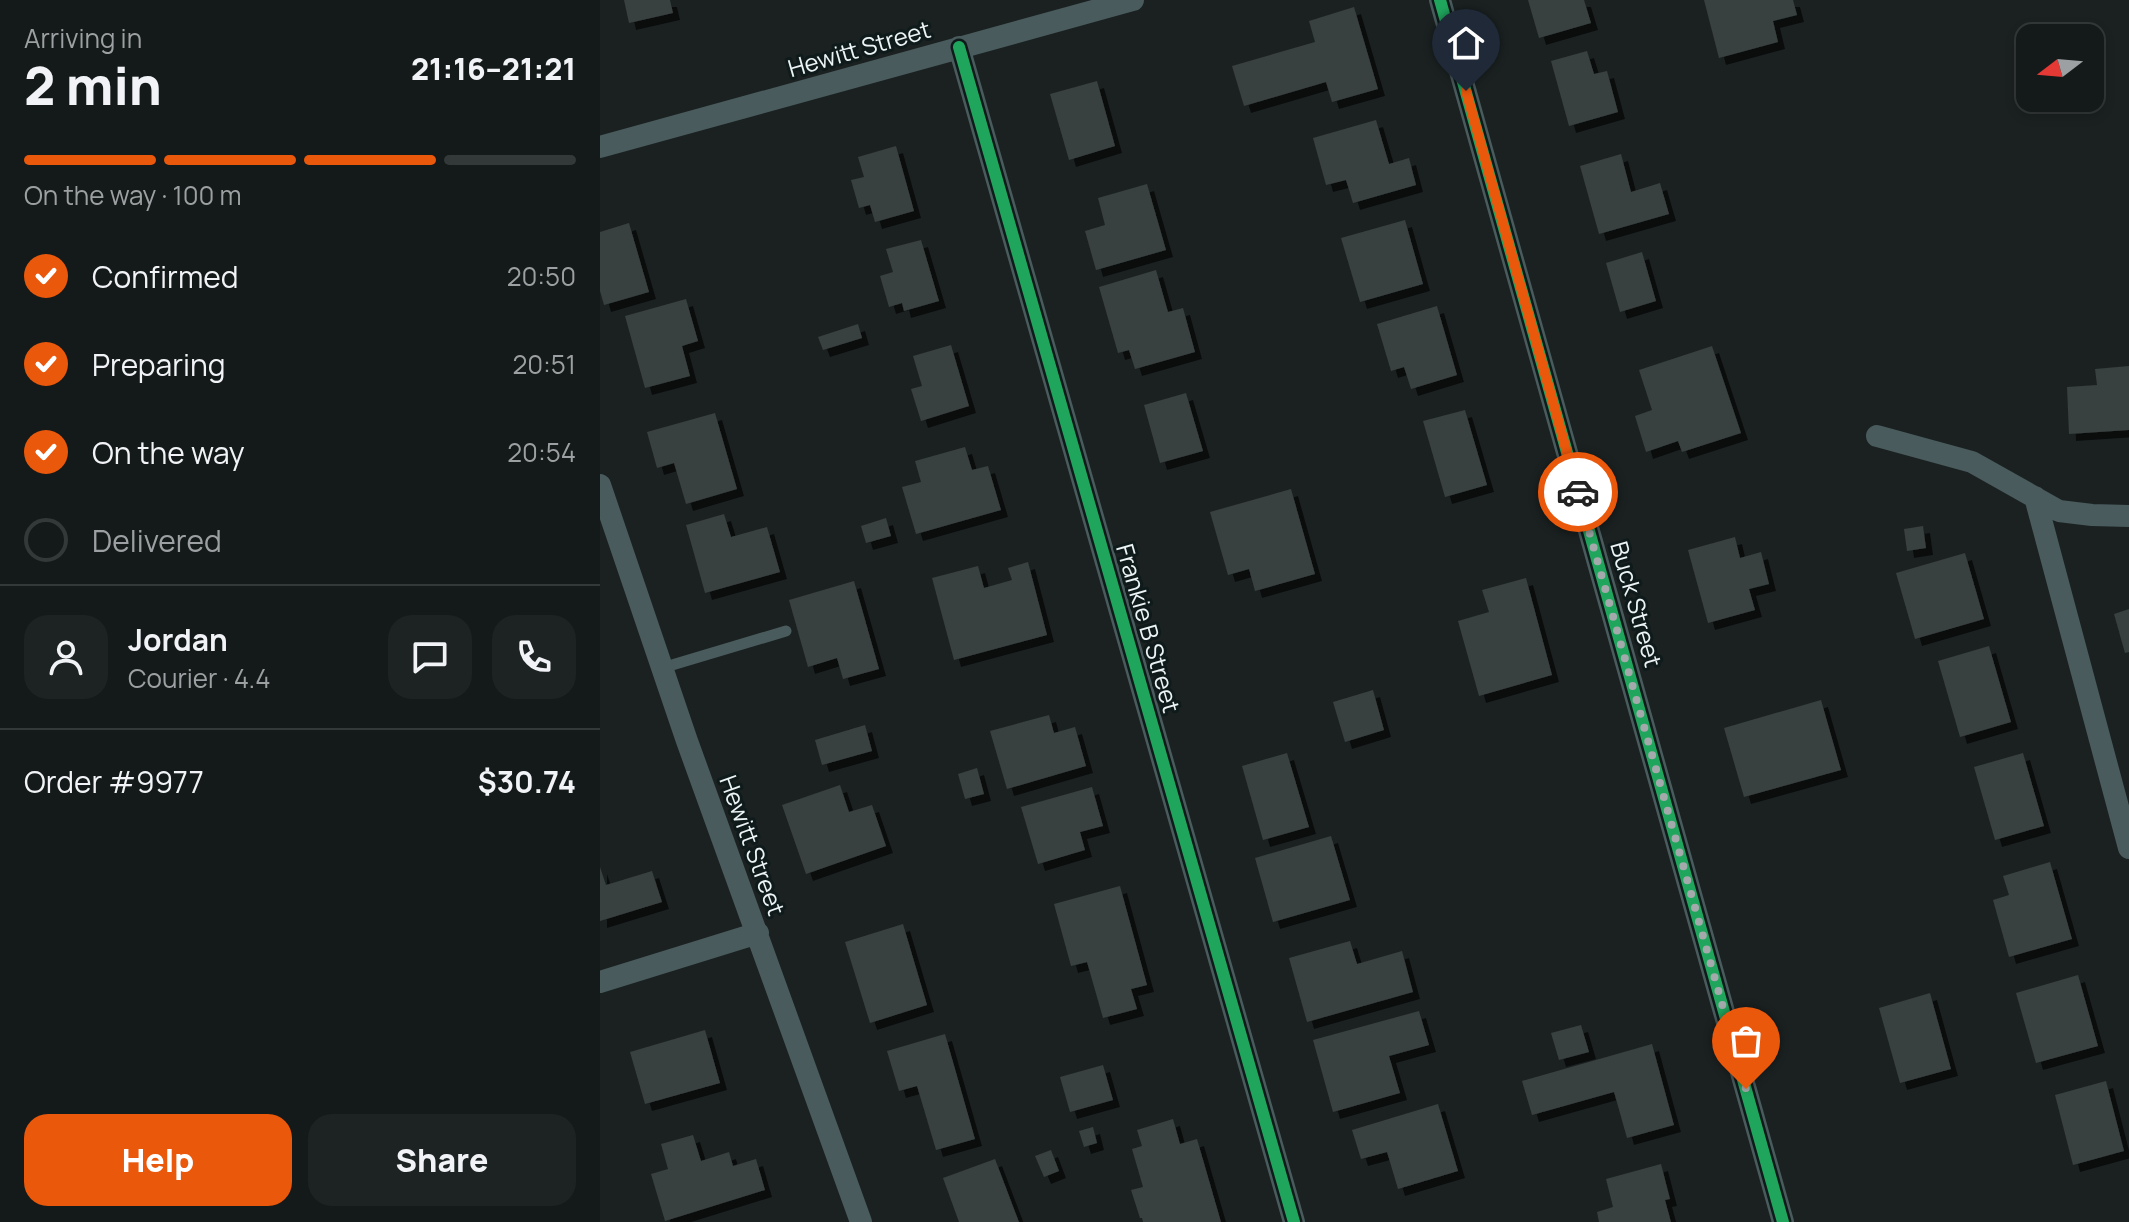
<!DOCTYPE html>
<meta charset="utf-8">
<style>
:root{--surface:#141919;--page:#1d2222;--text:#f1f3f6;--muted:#9da0a2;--line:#333838;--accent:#ea580c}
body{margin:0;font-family:Manrope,sans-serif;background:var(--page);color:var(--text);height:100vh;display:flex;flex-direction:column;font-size:30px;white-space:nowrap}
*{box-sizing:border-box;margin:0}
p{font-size:26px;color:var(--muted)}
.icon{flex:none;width:44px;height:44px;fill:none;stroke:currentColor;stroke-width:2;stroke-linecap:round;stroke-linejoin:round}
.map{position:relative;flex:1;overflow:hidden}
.details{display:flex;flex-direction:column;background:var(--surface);width:600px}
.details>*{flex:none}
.needle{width:52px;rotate:254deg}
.tools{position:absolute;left:1416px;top:24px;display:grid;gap:16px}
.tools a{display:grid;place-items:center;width:88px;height:88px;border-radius:16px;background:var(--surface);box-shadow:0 4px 12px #0003,0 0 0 2px var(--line);font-size:40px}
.pin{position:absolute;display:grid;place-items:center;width:68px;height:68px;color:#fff;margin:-82px -34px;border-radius:50% 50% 50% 0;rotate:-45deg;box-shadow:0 0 8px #0007}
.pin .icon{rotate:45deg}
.courier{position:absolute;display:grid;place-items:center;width:80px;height:80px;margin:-40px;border:6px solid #ea580c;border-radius:50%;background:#fff;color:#222;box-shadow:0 2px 10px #0007}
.head em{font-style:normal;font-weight:800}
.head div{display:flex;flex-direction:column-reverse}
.head{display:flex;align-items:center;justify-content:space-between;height:136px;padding:0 24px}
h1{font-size:52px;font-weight:800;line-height:60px}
.bar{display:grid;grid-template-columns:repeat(4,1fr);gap:12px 8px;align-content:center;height:96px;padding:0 24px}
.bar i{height:10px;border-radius:6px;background:var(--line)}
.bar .active{background:var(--accent)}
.bar p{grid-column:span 4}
.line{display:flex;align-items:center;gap:20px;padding:0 24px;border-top:2px solid var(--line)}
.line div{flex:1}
.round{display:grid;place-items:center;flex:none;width:84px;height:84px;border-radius:24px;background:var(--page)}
ol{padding:0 24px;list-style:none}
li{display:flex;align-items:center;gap:24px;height:88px}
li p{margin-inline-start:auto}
li .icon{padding:8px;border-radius:50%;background:var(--accent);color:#fff;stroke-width:4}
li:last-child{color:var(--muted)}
li i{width:44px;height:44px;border:4px solid var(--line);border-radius:50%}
.primary-button{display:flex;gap:16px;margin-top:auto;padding:16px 24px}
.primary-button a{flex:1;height:92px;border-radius:24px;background:var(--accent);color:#fff;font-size:32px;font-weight:800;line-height:92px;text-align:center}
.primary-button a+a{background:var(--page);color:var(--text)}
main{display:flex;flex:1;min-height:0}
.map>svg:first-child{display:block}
</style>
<main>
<section class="details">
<div class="head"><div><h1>2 min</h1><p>Arriving in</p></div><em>21:16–21:21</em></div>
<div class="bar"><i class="active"></i><i class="active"></i><i class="active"></i><i></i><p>On the way · 100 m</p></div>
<ol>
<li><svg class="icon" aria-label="check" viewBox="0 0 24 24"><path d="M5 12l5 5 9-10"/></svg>Confirmed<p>20:50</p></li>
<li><svg class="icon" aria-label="check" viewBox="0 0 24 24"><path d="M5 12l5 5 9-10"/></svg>Preparing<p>20:51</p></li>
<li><svg class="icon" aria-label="check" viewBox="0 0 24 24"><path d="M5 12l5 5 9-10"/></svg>On the way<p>20:54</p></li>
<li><i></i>Delivered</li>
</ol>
<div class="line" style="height:144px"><a class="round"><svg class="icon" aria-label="person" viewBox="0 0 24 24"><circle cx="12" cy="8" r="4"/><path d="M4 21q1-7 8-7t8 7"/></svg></a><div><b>Jordan</b><p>Courier · 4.4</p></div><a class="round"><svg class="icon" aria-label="chat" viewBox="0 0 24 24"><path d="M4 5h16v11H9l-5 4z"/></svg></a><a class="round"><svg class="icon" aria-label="phone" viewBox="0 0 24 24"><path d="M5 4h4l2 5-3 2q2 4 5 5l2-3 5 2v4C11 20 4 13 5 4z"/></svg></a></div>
<div class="line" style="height:104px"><div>Order #9977</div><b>$30.74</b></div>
<div class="primary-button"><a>Help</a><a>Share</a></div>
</section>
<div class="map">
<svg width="1529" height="1222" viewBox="0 0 1529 1222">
<defs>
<filter id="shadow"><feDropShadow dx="7" dy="7" stdDeviation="0" flood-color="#0009"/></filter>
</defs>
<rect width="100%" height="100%" fill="#1b2121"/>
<path fill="#393f3f" filter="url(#shadow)" d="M24 0H70L73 13 29 23Z
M928 0H984L991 23 939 38Z
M1104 0H1193L1197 15 1173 21 1178 42 1119 58Z
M754 7 778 89 732 102 726 82 644 106 632 66 715 42 709 21Z
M987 51 994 74 1007 71 1018 112 969 126 951 61Z
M497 81 515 146 469 160 450 94Z
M776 120 789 164 809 158 816 185 753 203 746 180 726 185 713 138Z
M296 146 314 211 275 222 270 205 259 208 251 180 264 177 258 157Z
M1021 154 1031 192 1060 183 1069 214 999 234 980 166Z
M547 184 566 250 496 270 485 231 505 225 498 198Z
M805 220 823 284 760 302 741 238Z
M29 223 49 292 4 305 0 291V232Z
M321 240 339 301 304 311 302 303 289 307 280 276 293 272 286 249Z
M1042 252 1056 301 1020 312 1006 263Z
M556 270 568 312 583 308 595 352 535 369 529 350 518 353 499 287Z
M86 299 98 341 82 346 90 376 45 388 25 316Z
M837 306 857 375 811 389 804 367 791 371 777 324Z
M258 324 262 338 223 350 218 337Z
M351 345 369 406 321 421 311 389 322 386 313 356Z
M1112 346 1141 433 1082 452 1078 441 1046 452 1035 416 1052 410 1039 370Z
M1529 366V430L1469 434 1467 387 1497 385 1495 369Z
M586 393 603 451 560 463 544 405Z
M865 410 887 485 845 497 823 421Z
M115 413 137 489 86 504 74 463 57 468 47 432Z
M365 447 372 470 388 466 401 510 316 534 302 487 321 482 315 461Z
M691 489 715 574 655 591 649 569 628 575 610 512Z
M124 514 131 537 167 527 180 572 105 593 86 525Z
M286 518 291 536 266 543 261 526Z
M1323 526 1326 548 1307 551 1304 529Z
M1135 537 1140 558 1161 552 1169 584 1149 589 1155 610 1108 623 1088 550Z
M1365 553 1384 619 1315 639 1296 573Z
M428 562 447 635 354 660 332 578 378 566 384 588 412 580 408 568Z
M926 578 952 675 879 696 858 621 889 612 882 590Z
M254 581 279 669 243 679 237 658 208 667 189 600Z
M1529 609V652L1525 653 1514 614Z
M1389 646 1411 722 1360 737 1338 661Z
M773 690 784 730 745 742 733 702Z
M1221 700 1241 770 1144 797 1124 728Z
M449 715 454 733 475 727 486 766 407 789 390 731Z
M265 725 272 751 222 765 215 740Z
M687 753 709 827 663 840 642 766Z
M1423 753 1444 826 1395 840 1374 767Z
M377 768 384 794 365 799 358 774Z
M240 785 249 812 272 805 286 846 206 874 182 805Z
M492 787 503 826 480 832 485 850 438 864 421 807Z
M731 836 750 900 673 922 655 858Z
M1450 862 1472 939 1409 957 1393 900 1409 895 1403 876Z
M0 867 6 885 52 871 62 902 0 921Z
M520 886 547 985 531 989 537 1009 503 1018 487 962 471 966 454 904Z
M303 924 327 1005 270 1023 245 942Z
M750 941 757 964 802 951 813 992 707 1022 689 958Z
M1478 975 1498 1046 1436 1063 1416 993Z
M1330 993 1351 1069 1300 1083 1279 1008Z
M819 1011 829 1045 789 1056 800 1093 733 1112 713 1040Z
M981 1025 989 1052 959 1060 951 1033Z
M105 1030 120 1083 45 1104 30 1052Z
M345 1034 375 1139 336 1150 317 1086 299 1091 287 1051Z
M1052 1044 1074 1125 1027 1138 1014 1092 932 1115 922 1081Z
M503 1065 513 1100 470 1112 460 1077Z
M1506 1081 1524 1151 1473 1165 1455 1095Z
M838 1104 858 1171 798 1189 787 1152 761 1159 752 1130Z
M573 1119 580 1144 597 1139 621 1222H543L542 1218H540L531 1190 543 1187 532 1149 542 1146 537 1130Z
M493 1127 497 1143 484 1147 479 1131Z
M93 1135 101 1161 129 1152 133 1166 156 1159 165 1190 65 1221 51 1174 68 1169 61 1144Z
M451 1150 459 1171 444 1177 435 1156Z
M395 1159 419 1222H359L343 1178Z
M1061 1164 1070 1199 1065 1200 1071 1222H999L997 1212 1013 1207 1006 1179Z"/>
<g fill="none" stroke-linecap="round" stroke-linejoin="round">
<path stroke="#495b5d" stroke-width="11" d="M62 668 186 631"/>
<path stroke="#495b5d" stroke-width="22" d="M840 0 1183 1222
M359 47 694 1222
M0 147 533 0
M1277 436 1372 462 1459 511 1492 515 1529 516
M0 485 87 741 261 1222
M1435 497 1529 848
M0 982 158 933"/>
<defs>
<path id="cycleway" d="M840 0 1183 1222
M359 47 694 1222"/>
</defs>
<use href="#cycleway" stroke="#0f1a1a" stroke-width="17"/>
<use href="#cycleway" stroke="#20a55d" stroke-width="12"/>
</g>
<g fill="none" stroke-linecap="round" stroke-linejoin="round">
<path stroke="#a4aaab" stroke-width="8" stroke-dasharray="0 14.4" d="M978 492 1146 1089"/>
<path stroke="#ea580c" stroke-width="10" d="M866 91 978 492"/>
</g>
<g text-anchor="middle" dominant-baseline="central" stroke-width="6" stroke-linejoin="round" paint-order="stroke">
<g font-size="24" fill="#edf4f5" stroke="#0f1a1a">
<text transform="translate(259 48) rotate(-16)">Hewitt Street</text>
<text transform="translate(1037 604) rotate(74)">Buck Street</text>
<text transform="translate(549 628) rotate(74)">Frankie B Street</text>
<text transform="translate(153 845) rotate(70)">Hewitt Street</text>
</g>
</g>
</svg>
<div class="tools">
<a><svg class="needle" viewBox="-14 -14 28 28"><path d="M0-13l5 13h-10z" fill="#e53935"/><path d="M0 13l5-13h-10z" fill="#9da0a2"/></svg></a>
</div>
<div class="pin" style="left:1146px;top:1089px;background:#ea580c"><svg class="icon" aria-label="bag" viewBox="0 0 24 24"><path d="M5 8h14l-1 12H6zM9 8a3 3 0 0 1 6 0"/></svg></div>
<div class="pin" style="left:866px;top:91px;background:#1f2937"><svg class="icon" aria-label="home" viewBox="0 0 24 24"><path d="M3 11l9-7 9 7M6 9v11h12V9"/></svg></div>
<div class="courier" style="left:978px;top:492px"><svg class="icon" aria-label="car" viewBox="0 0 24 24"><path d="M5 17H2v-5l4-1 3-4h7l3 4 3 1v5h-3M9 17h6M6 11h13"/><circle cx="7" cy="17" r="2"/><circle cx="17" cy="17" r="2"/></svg></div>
</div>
</main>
